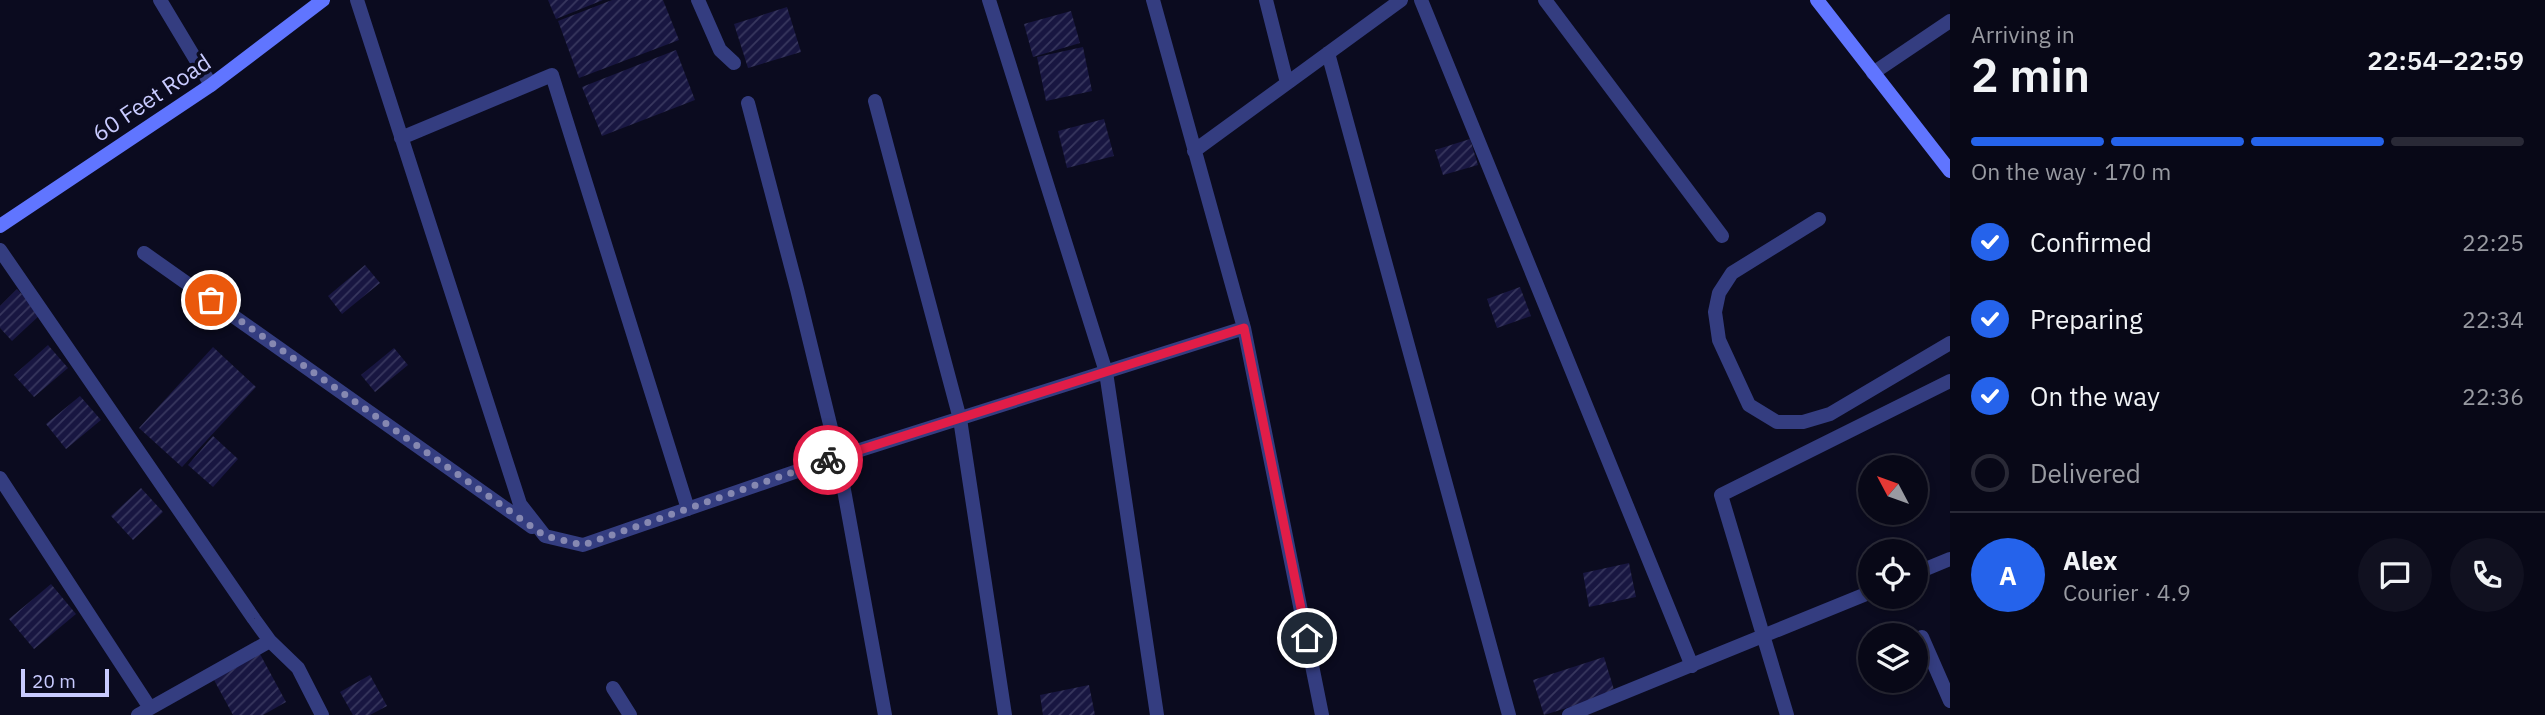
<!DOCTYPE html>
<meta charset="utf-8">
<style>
:root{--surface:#080817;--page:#111120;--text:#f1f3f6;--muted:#989aa1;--line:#292936;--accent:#2563eb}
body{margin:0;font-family:"IBM Plex Sans",sans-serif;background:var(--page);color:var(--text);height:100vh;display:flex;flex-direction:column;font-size:26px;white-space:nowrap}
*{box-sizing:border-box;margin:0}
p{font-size:23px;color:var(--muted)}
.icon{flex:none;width:38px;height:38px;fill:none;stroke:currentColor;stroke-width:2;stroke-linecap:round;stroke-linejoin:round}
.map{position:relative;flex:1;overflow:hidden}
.side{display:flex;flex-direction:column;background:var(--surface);width:595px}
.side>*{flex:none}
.needle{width:46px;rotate:311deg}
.tools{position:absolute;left:1858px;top:455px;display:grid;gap:14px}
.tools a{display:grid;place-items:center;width:70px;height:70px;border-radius:50%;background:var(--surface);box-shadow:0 4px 10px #0003,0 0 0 2px var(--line);font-size:35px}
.scale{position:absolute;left:21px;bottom:18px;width:88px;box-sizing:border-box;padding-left:7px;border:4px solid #c9cbff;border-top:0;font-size:19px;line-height:24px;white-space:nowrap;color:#c9cbff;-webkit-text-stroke:5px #0b0b1f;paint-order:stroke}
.pin{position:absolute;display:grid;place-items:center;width:60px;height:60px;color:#fff;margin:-30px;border:4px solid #fff;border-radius:50%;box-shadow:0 2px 7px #0007}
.courier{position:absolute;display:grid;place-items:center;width:70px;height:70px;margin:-35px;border:5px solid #e11d48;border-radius:50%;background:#fff;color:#222;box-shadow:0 2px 9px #0007}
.head em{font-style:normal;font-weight:600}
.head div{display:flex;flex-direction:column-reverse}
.head{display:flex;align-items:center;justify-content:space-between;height:119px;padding:0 21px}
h1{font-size:46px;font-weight:600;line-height:52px}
.bar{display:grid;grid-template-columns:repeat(4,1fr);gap:10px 7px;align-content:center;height:84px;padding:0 21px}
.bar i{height:9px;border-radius:5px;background:var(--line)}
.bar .on{background:var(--accent)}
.bar p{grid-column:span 4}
.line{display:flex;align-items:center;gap:18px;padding:0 21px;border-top:2px solid var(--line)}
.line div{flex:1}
.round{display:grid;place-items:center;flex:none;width:74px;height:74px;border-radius:37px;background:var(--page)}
ol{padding:0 21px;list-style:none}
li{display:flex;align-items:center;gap:21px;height:77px}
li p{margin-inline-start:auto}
li .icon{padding:7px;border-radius:50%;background:var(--accent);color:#fff;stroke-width:4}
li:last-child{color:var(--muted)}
li i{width:38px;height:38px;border:4px solid var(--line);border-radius:50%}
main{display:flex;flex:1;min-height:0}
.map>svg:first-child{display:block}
</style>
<main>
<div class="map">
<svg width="1950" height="715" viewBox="0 0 1950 715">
<defs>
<pattern id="building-hatch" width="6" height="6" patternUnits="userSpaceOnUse" patternTransform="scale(1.75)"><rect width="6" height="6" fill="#181641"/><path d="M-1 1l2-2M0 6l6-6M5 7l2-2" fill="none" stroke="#38375e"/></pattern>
</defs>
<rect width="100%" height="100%" fill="#0b0b1f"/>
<path fill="url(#building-hatch)" d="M548 0H603L556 19Z
M612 0H663L679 40 579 78 558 21Z
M787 7 801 52 748 68 734 24Z
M1071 11 1080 43 1033 57 1024 24Z
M1083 47 1092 91 1046 101 1037 57Z
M676 50 695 100 602 136 582 87Z
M1104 119 1114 156 1067 168 1058 131Z
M1470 139 1478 165 1443 175 1435 150Z
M365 265 380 283 342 314 328 296Z
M1520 287 1531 316 1497 328 1487 299Z
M17 289 41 314 12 341 0 328V306Z
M48 345 68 368 34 397 14 375Z
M213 347 256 387 182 467 139 428Z
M394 348 408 365 375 392 361 375Z
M80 396 101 420 66 449 46 424Z
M213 436 238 459 213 487 188 465Z
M141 488 163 512 133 540 111 516Z
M1629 563 1636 597 1589 607 1583 573Z
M51 584 76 614 34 649 9 619Z
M260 654 286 702 263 715H233L214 680Z
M1604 657 1615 693 1544 715 1533 680Z
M370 675 387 706 370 715H353L340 692Z
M1089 685 1095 715H1043L1040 695Z"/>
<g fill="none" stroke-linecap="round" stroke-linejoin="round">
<path stroke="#343d80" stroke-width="14" d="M1819 219 1732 273 1719 293 1715 312 1719 340 1749 405 1777 422H1803L1830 414 1950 343"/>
<path stroke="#343d80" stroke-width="14" d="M160 0 211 85
M357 0 520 504 545 536 583 545 838 457 1244 328
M698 0 720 50 734 63
M989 0 1106 372 1157 715
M1153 0 1244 328 1322 715
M1266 0 1287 83
M1421 0 1692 666
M1545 0 1722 236
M1328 53 1509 715
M1873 73 1950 21
M875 101 960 419 1005 715
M748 103 797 289 838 457 885 715
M401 138 552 75 688 509
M1194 151 1401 0
M0 250 254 619 270 641 298 668 322 715
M144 253 532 527
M0 478 150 708
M1916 573 1950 559
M1922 637 1950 701
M613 688 630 715
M138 715 270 641
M1569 715 1871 592
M1787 715 1721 495 1950 381"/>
<path stroke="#6075ff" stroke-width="14" d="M1817 0 1950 171
M0 226 211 85 323 0"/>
</g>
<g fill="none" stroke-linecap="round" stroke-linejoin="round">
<path stroke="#8688b1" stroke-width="7" stroke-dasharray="0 12.6" d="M211 300 545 536 583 545 828 460"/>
<path stroke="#e11d48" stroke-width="9" d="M828 460 1244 328 1307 638"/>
</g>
<g text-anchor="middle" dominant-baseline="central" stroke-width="7" stroke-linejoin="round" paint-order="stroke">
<g font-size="23" fill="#c9cbff" stroke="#0b0b1f">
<text transform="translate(151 97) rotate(-34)">60 Feet Road</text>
</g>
</g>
</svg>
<div class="tools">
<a><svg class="needle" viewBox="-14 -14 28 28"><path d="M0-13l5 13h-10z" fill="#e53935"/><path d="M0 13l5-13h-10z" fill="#989aa1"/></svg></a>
<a><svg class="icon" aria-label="locate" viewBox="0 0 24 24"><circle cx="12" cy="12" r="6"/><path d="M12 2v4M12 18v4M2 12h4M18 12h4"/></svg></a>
<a><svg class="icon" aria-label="layers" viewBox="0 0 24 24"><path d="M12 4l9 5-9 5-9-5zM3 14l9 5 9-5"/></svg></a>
</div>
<div class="scale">20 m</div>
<div class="pin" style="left:211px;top:300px;background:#ea580c"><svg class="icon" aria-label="bag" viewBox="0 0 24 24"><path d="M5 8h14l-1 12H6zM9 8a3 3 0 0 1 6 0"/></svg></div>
<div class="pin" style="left:1307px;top:638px;background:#1f2937"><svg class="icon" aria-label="home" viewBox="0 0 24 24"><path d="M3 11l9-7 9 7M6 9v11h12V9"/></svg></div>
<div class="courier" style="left:828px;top:460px"><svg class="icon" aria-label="bike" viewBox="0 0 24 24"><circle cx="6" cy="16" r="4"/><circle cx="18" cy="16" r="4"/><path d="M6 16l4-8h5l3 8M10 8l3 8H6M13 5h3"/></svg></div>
</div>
<section class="side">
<div class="head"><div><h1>2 min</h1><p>Arriving in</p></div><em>22:54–22:59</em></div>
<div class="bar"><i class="on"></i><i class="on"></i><i class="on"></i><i></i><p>On the way · 170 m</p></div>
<ol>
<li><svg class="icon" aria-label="check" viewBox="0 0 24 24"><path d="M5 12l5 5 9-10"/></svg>Confirmed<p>22:25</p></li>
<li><svg class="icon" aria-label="check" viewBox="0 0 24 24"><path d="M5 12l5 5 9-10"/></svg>Preparing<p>22:34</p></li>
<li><svg class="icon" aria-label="check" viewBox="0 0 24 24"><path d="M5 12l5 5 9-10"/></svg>On the way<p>22:36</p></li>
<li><i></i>Delivered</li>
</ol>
<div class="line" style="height:126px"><b class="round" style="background:var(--accent);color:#fff">A</b><div><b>Alex</b><p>Courier · 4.9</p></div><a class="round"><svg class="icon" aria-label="chat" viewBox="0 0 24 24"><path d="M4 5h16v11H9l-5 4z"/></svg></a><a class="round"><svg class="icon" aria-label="phone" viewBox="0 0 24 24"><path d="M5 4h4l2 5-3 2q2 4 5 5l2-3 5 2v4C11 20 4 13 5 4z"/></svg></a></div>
</section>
</main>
